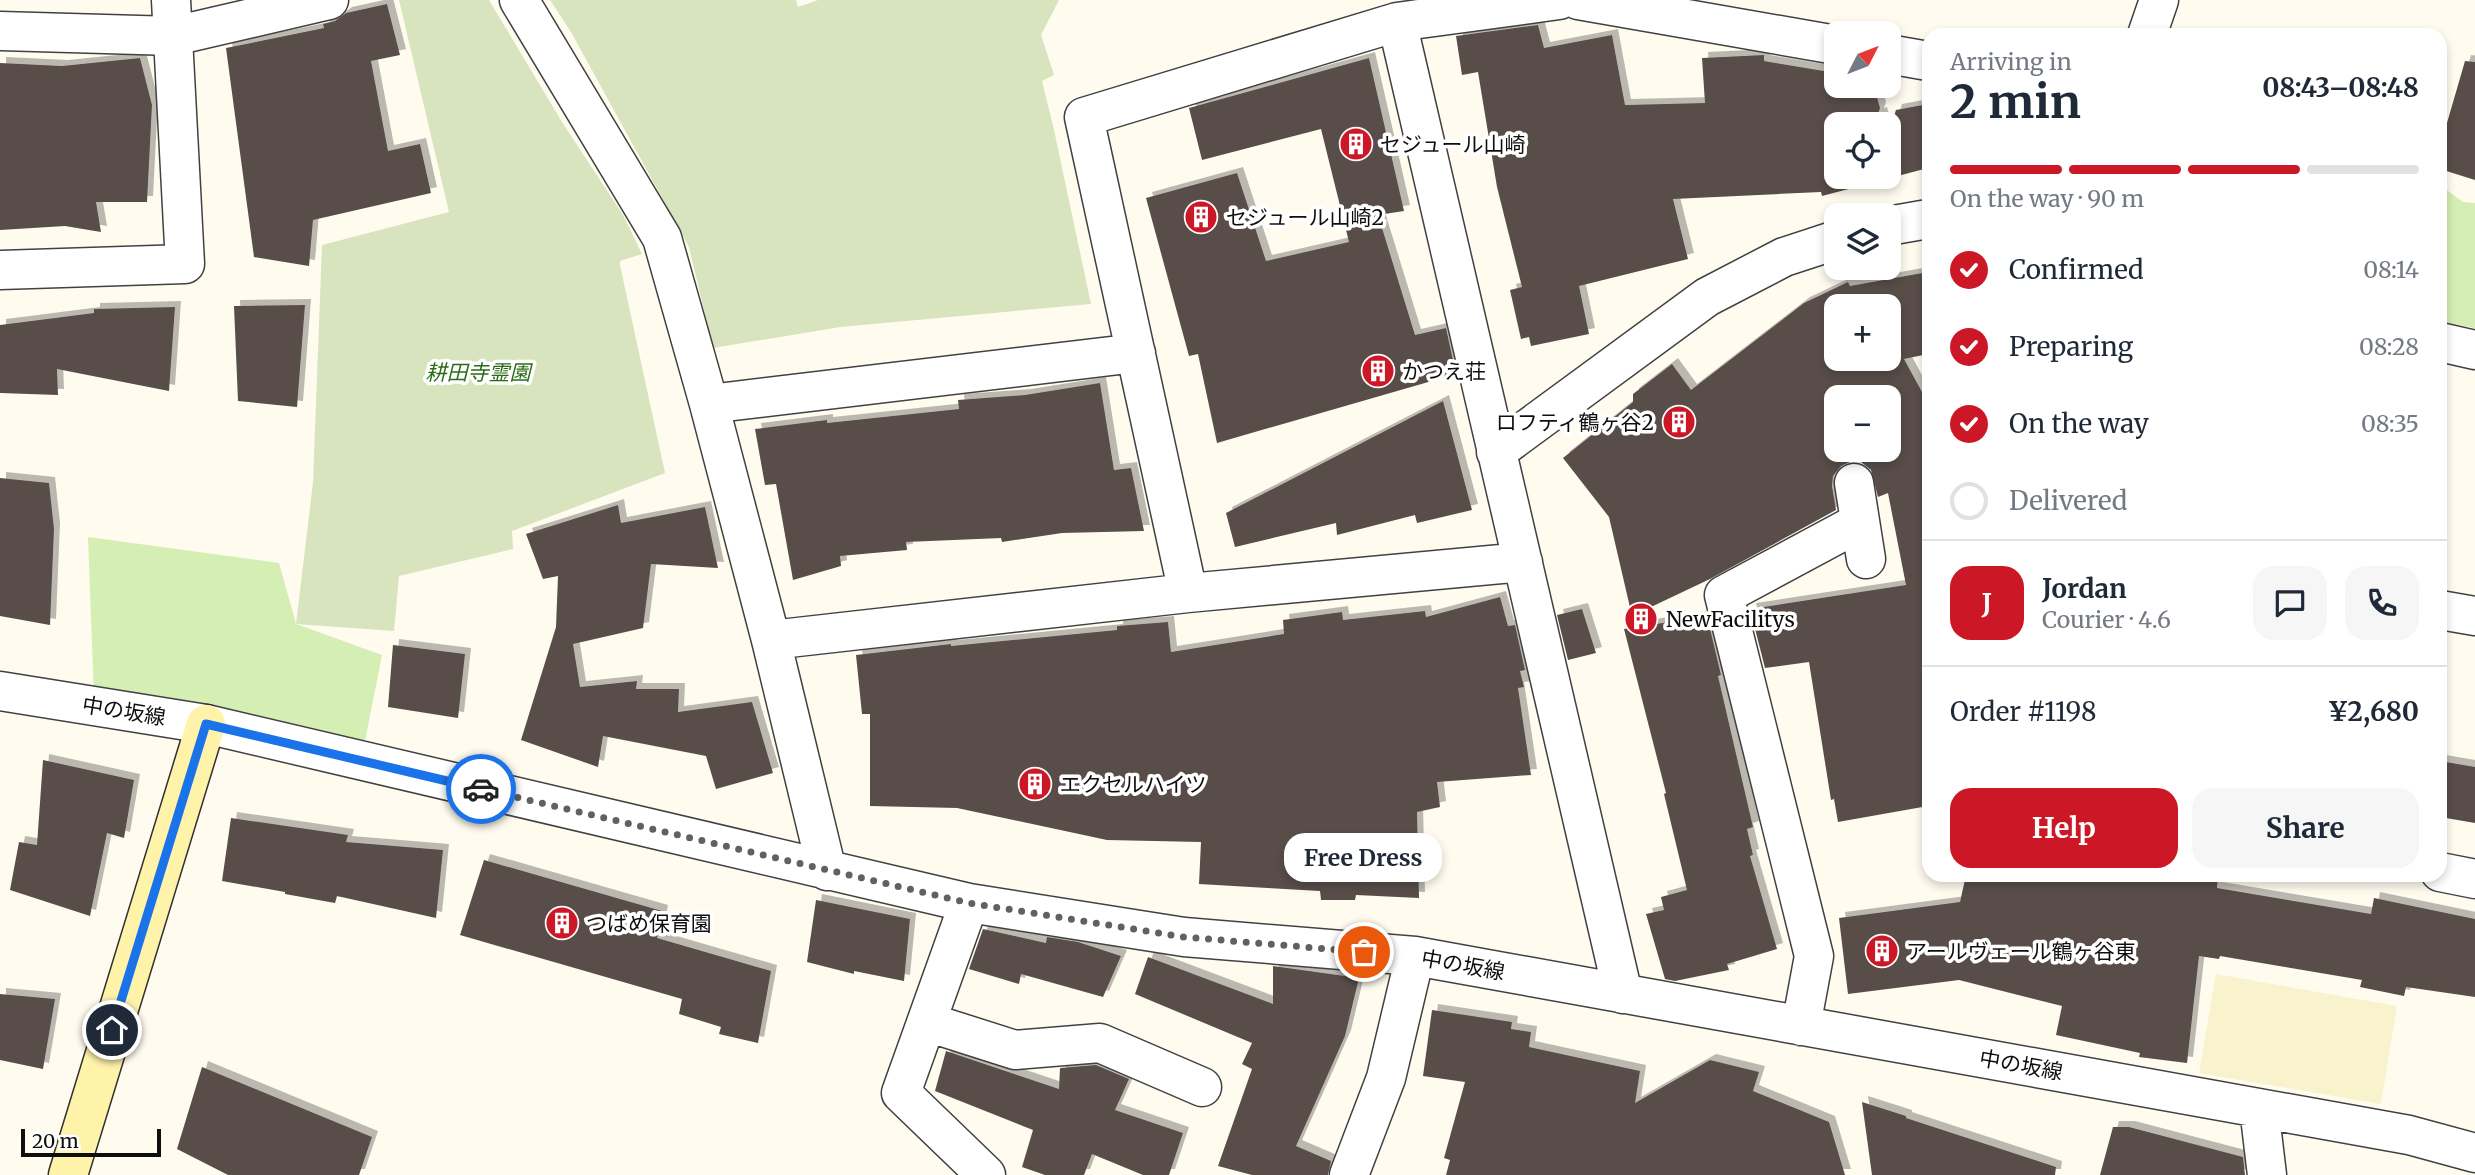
<!DOCTYPE html>
<meta charset="utf-8">
<style>
:root{--surface:#fff;--page:#f6f6f7;--text:#1f2937;--muted:#747a83;--line:#e0e1e3;--accent:#cc1826}
body{margin:0;font-family:Merriweather,"Noto Sans JP",serif;background:var(--page);color:var(--text);height:100vh;display:flex;flex-direction:column;font-size:26px;white-space:nowrap}
*{box-sizing:border-box;margin:0}
p{font-size:23px;color:var(--muted)}
.icon{flex:none;width:38px;height:38px;fill:none;stroke:currentColor;stroke-width:2;stroke-linecap:round;stroke-linejoin:round}
.map{position:relative;flex:1;overflow:hidden}
.details{position:absolute;left:1922px;top:28px;width:525px;height:854px;display:flex;flex-direction:column;background:var(--surface);border-radius:21px;box-shadow:0 4px 10px #0003}
.details>*{flex:none}
.needle{width:46px;rotate:48deg}
.buttons{position:absolute;left:1824px;top:21px;display:grid;gap:14px}
.buttons a{display:grid;place-items:center;width:77px;height:77px;border-radius:14px;background:var(--surface);box-shadow:0 4px 10px #0003;font-size:35px}
.scale{position:absolute;left:21px;bottom:18px;width:140px;box-sizing:border-box;padding-left:7px;border:4px solid #0e0e0e;border-top:0;font-size:19px;line-height:24px;white-space:nowrap;color:#0e0e0e;-webkit-text-stroke:5px #fff;paint-order:stroke}
.pin{position:absolute;display:grid;place-items:center;width:60px;height:60px;color:#fff;margin:-30px;border:4px solid #fff;border-radius:50%;box-shadow:0 2px 7px #0007}
.courier{position:absolute;display:grid;place-items:center;width:70px;height:70px;margin:-35px;border:5px solid #1a73e8;border-radius:50%;background:#fff;color:#222;box-shadow:0 2px 9px #0007}
.bubble{position:absolute;height:49px;border-radius:21px;background:var(--surface);box-shadow:0 4px 10px #0003;font-size:23px;font-weight:700;line-height:49px;text-align:center}
.head em{font-style:normal;font-weight:700}
.head div{display:flex;flex-direction:column-reverse}
.head{display:flex;align-items:center;justify-content:space-between;height:119px;padding:0 28px}
h1{font-size:46px;font-weight:700;line-height:52px}
.bar{display:grid;grid-template-columns:repeat(4,1fr);gap:10px 7px;align-content:center;height:84px;padding:0 28px}
.bar i{height:9px;border-radius:5px;background:var(--line)}
.bar .current{background:var(--accent)}
.bar p{grid-column:span 4}
.line{display:flex;align-items:center;gap:18px;padding:0 28px;border-top:2px solid var(--line)}
.line div{flex:1}
.round{display:grid;place-items:center;flex:none;width:74px;height:74px;border-radius:21px;background:var(--page)}
ol{padding:0 28px;list-style:none}
li{display:flex;align-items:center;gap:21px;height:77px}
li p{margin-inline-start:auto}
li .icon{padding:7px;border-radius:50%;background:var(--accent);color:#fff;stroke-width:4}
li:last-child{color:var(--muted)}
li i{width:38px;height:38px;border:4px solid var(--line);border-radius:50%}
.cta{display:flex;gap:14px;margin-top:auto;padding:14px 28px}
.cta a{flex:1;height:80px;border-radius:21px;background:var(--accent);color:#fff;font-size:28px;font-weight:700;line-height:80px;text-align:center}
.cta a+a{background:var(--page);color:var(--text)}
.map>svg:first-child{display:block}
</style>
<div class="map">
<svg width="2475" height="1175" viewBox="0 0 2475 1175">
<defs>
<filter id="shadow"><feDropShadow dx="6" dy="-6" stdDeviation="0" flood-color="#0004"/></filter>
</defs>
<rect width="100%" height="100%" fill="#fffbef"/>
<path fill="#f8f3cc" d="M2216 974 2397 1006 2381 1104 2199 1073Z"/>
<path fill="#d4eeb4" d="M2440 185 2463 202 2475 203V328L2440 321Z
M88 537 279 563 296 624 382 655 364 746 94 698Z"/>
<path fill="#d8e4bd" d="M399 0H489L562 122 623 215 642 254 620 261V265L665 473 512 531 513 549 399 576 394 631 296 624 313 483 322 245 449 212Z
M550 0H796L798 7 818 0H1059L1041 35 1054 75 1042 81 1054 130 1091 304 840 327 713 348 689 247 571 32Z"/>
<path fill="#584e49" fill-rule="evenodd" filter="url(#shadow)" d="M387 4 400 55 371 61 388 151 420 144 431 193 313 220 309 266 254 257 226 48 324 28 323 24 335 21 346 13Z
M1538 25 1544 48 1612 35 1625 105 1705 103 1702 58 1764 55V61L1836 73V86H1874L1880 108 1878 114 1881 113 1884 124H1836V177H1888V135L1896 110 1928 104V168L1822 196 1821 192 1673 199 1688 259 1579 286 1589 334 1531 346 1529 337 1521 339 1510 290 1522 287 1497 187 1478 72 1462 75 1456 36Z
M140 58 152 105 147 202H96L101 232 65 226 0 230V63L62 66Z
M1369 58 1404 211 1378 215 1415 335 1446 328 1456 374 1217 443 1198 354 1189 356 1146 198 1237 173 1266 261 1349 242 1321 129 1202 160 1189 108Z
M2465 61 2475 62V180L2440 169V147Z
M1928 272V354L1904 359 1928 403V806L1838 822 1834 799 1831 800 1809 662 1765 668 1750 609 1906 585 1888 493 1878 497 1871 470 1861 462H1850L1841 466 1833 476 1832 486 1836 510 1710 579 1632 616 1609 517 1563 458 1633 402V394L1672 364 1691 390 1804 303 1848 282 1850 286ZM1836 306H1888V359H1836ZM1836 397H1888V450H1836Z
M305 305 297 407 238 401 234 306Z
M175 307 169 391 57 369 58 395 0 393V325L94 313V309Z
M1100 383 1114 470 1131 468 1144 531 1062 533 1002 542 1001 538 906 542 907 550 840 556 841 566 793 580 776 484 765 485 755 429 827 420V423L959 409 958 400 1025 395Z
M1443 401 1472 510 1417 523 1415 515 1337 535 1336 523 1235 547 1226 513Z
M0 478 49 483 54 529 50 625 0 616Z
M618 505 621 523 705 507 718 568 651 564 643 628 573 644 580 687 637 681 636 689H679L678 712 752 702 773 773 716 789 706 756 603 736 598 767 521 740 556 627 558 576 543 579 526 534Z
M1500 597 1508 626 1515 625 1525 670 1520 671 1524 687 1518 688 1531 775 1437 782 1440 807 1417 812 1419 898 1356 895 1355 900H1321L1320 891 1199 884 1201 842 1107 840 957 808 870 806V714H862L856 655 951 644V646L1117 630V626L1168 622 1171 652 1284 634 1283 620 1342 612 1343 620 1425 611 1426 617Z
M1582 609 1596 653 1568 660 1557 615Z
M1707 616 1721 675 1718 676 1753 827 1747 829 1753 855 1750 856 1777 949 1727 964 1729 970 1675 981 1665 979 1646 914 1664 910 1661 897 1687 890 1664 794 1666 793 1624 629Z
M393 645 465 654 458 718 388 707Z
M43 760 134 780 124 838 107 833 90 916 10 890 19 842 37 845Z
M2440 761 2475 767V823L2440 817Z
M231 818 348 835 346 842 443 850 436 918 337 896 335 903 285 894V892L222 881Z
M484 860 662 911 657 938 771 971 758 1043 719 1034 721 1027 679 1014 682 999 460 935Z
M1966 875H2218L2217 888 2371 914 2374 898 2475 919V997L2406 987 2404 996 2360 987 2362 980 2220 956 2219 959 2199 956 2187 1063 2139 1057 2140 1053 2056 1035 2062 1006 1959 980 1848 994 1839 918 1960 902Z
M816 900 910 919 904 981 854 971V974L807 962Z
M983 929 1046 943 1047 937 1078 942 1121 956 1103 997 1021 974 1019 984 969 969Z
M1148 957 1273 1004V966L1359 978 1345 1036 1296 1146 1331 1161 1328 1175H1252L1218 1166 1252 1069 1242 1064 1252 1043 1135 994Z
M0 994 55 999 43 1069 0 1060Z
M1432 1010 1512 1022 1511 1029 1531 1032 1529 1047 1640 1071 1635 1103 1710 1060 1759 1072 1753 1091 1829 1122 1845 1175H1446L1450 1160 1444 1158 1465 1082 1423 1076Z
M946 1051 1059 1089 1060 1068 1096 1065 1129 1079 1115 1110 1183 1133 1169 1175H1143L1092 1154 1084 1175H1045L1022 1167 1033 1130 935 1091Z
M202 1067 372 1137 359 1175H228L177 1149Z
M1862 1102 1906 1116V1118L2056 1167 2055 1175H1872Z
M2113 1127H2129L2243 1157 2245 1175H2100Z"/>
<g fill="none" stroke-linecap="round" stroke-linejoin="round">
<defs>
<path id="street" d="M519 0 662 238 709 404 771 640 827 871
M1578 0 1836 45
M1397 22 1623 994
M0 31 174 36 329 0
M2147 35 2159 0
M1888 54 1928 61
M1888 226 1928 219
M0 270 185 264 171 0
M2440 342 2475 350
M709 404 1136 353
M1496 452 1707 297 1784 257 1836 240
M1854 483 1866 559
M1188 593 1084 117 1397 22 1559 0
M2440 610 2475 616
M771 640 1188 593 1523 562
M0 691 206 724 969 903 1184 937 1415 956 2409 1135 2475 1153
M2440 872 2475 879
M969 903 901 1093 986 1175
M927 1022 1015 1050 1100 1043 1202 1087
M1801 1026 1814 956 1724 595 1860 522
M2259 1108 2267 1175
M1349 1175 1386 1078 1415 956"/>
<path id="secondary" d="M68 1175 206 724"/>
</defs>
<use href="#street" stroke="#414141" stroke-width="41"/>
<use href="#secondary" stroke="#303030" stroke-width="41"/>
<use href="#street" stroke="#fff" stroke-width="38"/>
<use href="#secondary" stroke="#fff3aa" stroke-width="38"/>
</g>
<g fill="none" stroke-linecap="round" stroke-linejoin="round">
<path stroke="#62615d" stroke-width="7" stroke-dasharray="0 12.6" d="M481 789 969 903 1184 937 1364 952"/>
<path stroke="#1a73e8" stroke-width="9" d="M112 1030 206 724 481 789"/>
</g>
<defs>
<symbol id="building-disc" viewBox="-11 -11 22 22"><circle r="9.5" fill="#cc1826" stroke="#fff"/><path d="M-4-6H4V6H1V3H-1V6H-4ZM-2.5-4.3h1.7v1.8h-1.7ZM.8-4.3h1.7v1.8H.8ZM-2.5-1h1.7V.8h-1.7ZM.8-1h1.7V.8H.8Z" fill="#fff"/></symbol>
</defs>
<g fill-rule="evenodd">
<use href="#building-disc" x="1337" y="125" width="38" height="38"/>
<use href="#building-disc" x="1182" y="198" width="38" height="38"/>
<use href="#building-disc" x="1359" y="352" width="38" height="38"/>
<use href="#building-disc" x="1660" y="403" width="38" height="38"/>
<use href="#building-disc" x="1622" y="600" width="38" height="38"/>
<use href="#building-disc" x="1016" y="765" width="38" height="38"/>
<use href="#building-disc" x="543" y="904" width="38" height="38"/>
<use href="#building-disc" x="1863" y="932" width="38" height="38"/>
</g>
<g text-anchor="middle" dominant-baseline="central" stroke-width="7" stroke-linejoin="round" paint-order="stroke">
<g font-size="21" fill="#0e0e0e" stroke="#fff" text-anchor="start">
<text x="1380" y="144">セジュール山崎</text>
<text x="1226" y="217">セジュール山崎2</text>
<text x="1402" y="371">かつえ荘</text>
<text x="1654" y="422" text-anchor="end">ロフティ鶴ヶ谷2</text>
<text x="1666" y="619">NewFacilitys</text>
<text x="1060" y="784">エクセルハイツ</text>
<text x="586" y="923">つばめ保育園</text>
<text x="1906" y="951">アールヴェール鶴ヶ谷東</text>
</g>
<g font-size="21" font-style="italic" fill="#2b6c18" stroke="#fff">
<text x="478" y="372">耕田寺霊園</text>
</g>
<g font-size="21" fill="#0e0e0e" stroke="#fff">
<text transform="translate(124 711) rotate(9)">中の坂線</text>
<text transform="translate(1463 965) rotate(10)">中の坂線</text>
<text transform="translate(2021 1065) rotate(10)">中の坂線</text>
</g>
</g>
</svg>
<div class="buttons">
<a><svg class="needle" viewBox="-14 -14 28 28"><path d="M0-13l5 13h-10z" fill="#e53935"/><path d="M0 13l5-13h-10z" fill="#747a83"/></svg></a>
<a><svg class="icon" aria-label="locate" viewBox="0 0 24 24"><circle cx="12" cy="12" r="6"/><path d="M12 2v4M12 18v4M2 12h4M18 12h4"/></svg></a>
<a><svg class="icon" aria-label="layers" viewBox="0 0 24 24"><path d="M12 4l9 5-9 5-9-5zM3 14l9 5 9-5"/></svg></a>
<a>+</a>
<a>−</a>
</div>
<div class="scale">20 m</div>
<div class="pin" style="left:1364px;top:952px;background:#ea580c"><svg class="icon" aria-label="bag" viewBox="0 0 24 24"><path d="M5 8h14l-1 12H6zM9 8a3 3 0 0 1 6 0"/></svg></div>
<div class="pin" style="left:112px;top:1030px;background:#1f2937"><svg class="icon" aria-label="home" viewBox="0 0 24 24"><path d="M3 11l9-7 9 7M6 9v11h12V9"/></svg></div>
<div class="courier" style="left:481px;top:789px"><svg class="icon" aria-label="car" viewBox="0 0 24 24"><path d="M5 17H2v-5l4-1 3-4h7l3 4 3 1v5h-3M9 17h6M6 11h13"/><circle cx="7" cy="17" r="2"/><circle cx="17" cy="17" r="2"/></svg></div>
<div class="bubble" style="left:1284px;top:833px;width:158px">Free Dress</div>
<section class="details">
<div class="head"><div><h1>2 min</h1><p>Arriving in</p></div><em>08:43–08:48</em></div>
<div class="bar"><i class="current"></i><i class="current"></i><i class="current"></i><i></i><p>On the way · 90 m</p></div>
<ol>
<li><svg class="icon" aria-label="check" viewBox="0 0 24 24"><path d="M5 12l5 5 9-10"/></svg>Confirmed<p>08:14</p></li>
<li><svg class="icon" aria-label="check" viewBox="0 0 24 24"><path d="M5 12l5 5 9-10"/></svg>Preparing<p>08:28</p></li>
<li><svg class="icon" aria-label="check" viewBox="0 0 24 24"><path d="M5 12l5 5 9-10"/></svg>On the way<p>08:35</p></li>
<li><i></i>Delivered</li>
</ol>
<div class="line" style="height:126px"><b class="round" style="background:var(--accent);color:#fff">J</b><div><b>Jordan</b><p>Courier · 4.6</p></div><a class="round"><svg class="icon" aria-label="chat" viewBox="0 0 24 24"><path d="M4 5h16v11H9l-5 4z"/></svg></a><a class="round"><svg class="icon" aria-label="phone" viewBox="0 0 24 24"><path d="M5 4h4l2 5-3 2q2 4 5 5l2-3 5 2v4C11 20 4 13 5 4z"/></svg></a></div>
<div class="line" style="height:91px"><div>Order #1198</div><b>¥2,680</b></div>
<div class="cta"><a>Help</a><a>Share</a></div>
</section>
</div>
